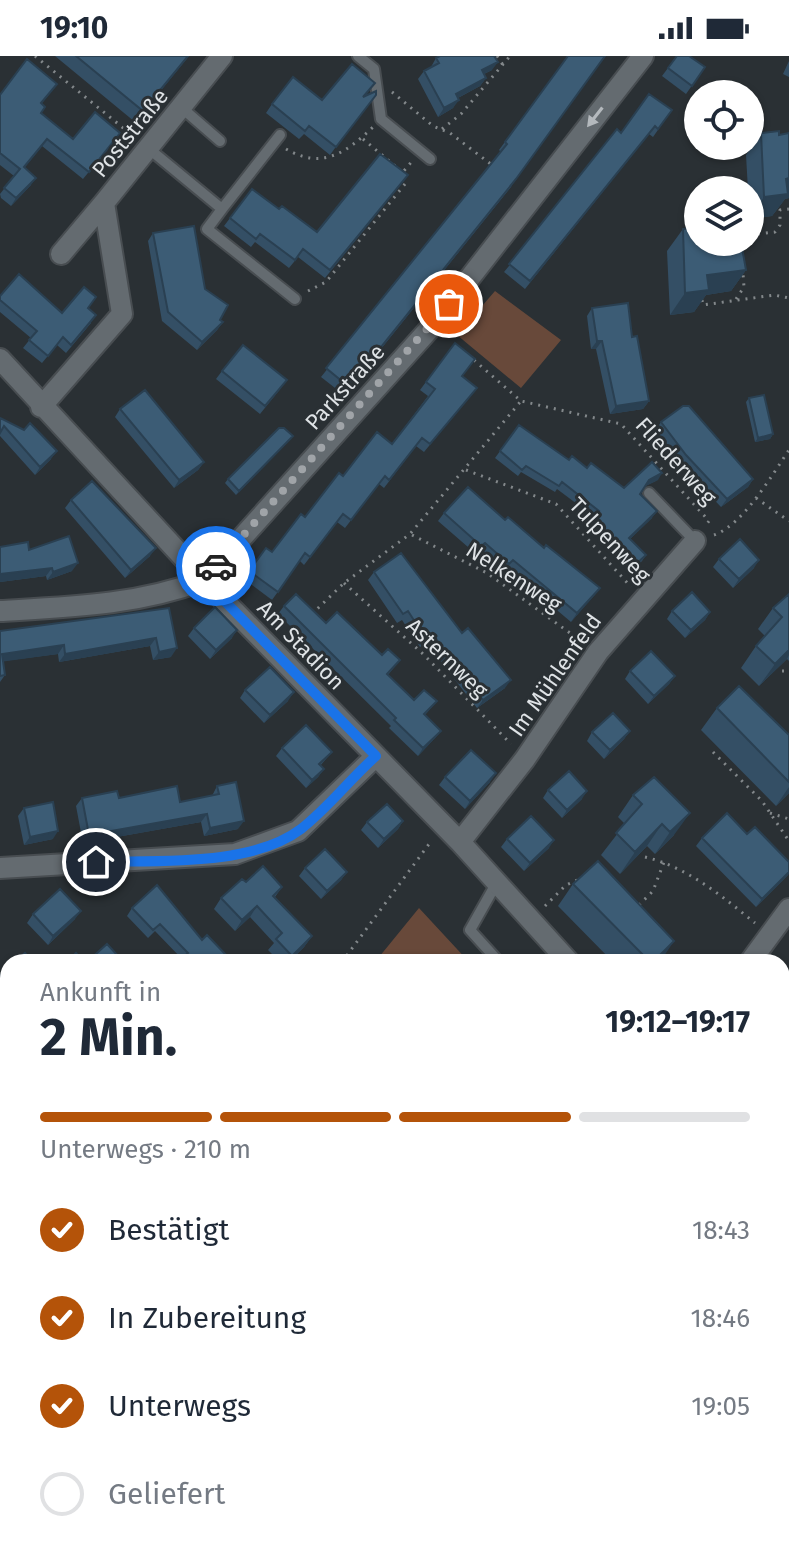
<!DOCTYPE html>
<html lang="de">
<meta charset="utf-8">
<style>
:root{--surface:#fff;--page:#f6f6f7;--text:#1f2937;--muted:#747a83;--line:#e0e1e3;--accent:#b45309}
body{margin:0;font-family:"Fira Sans",sans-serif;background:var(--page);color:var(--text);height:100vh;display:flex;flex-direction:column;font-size:30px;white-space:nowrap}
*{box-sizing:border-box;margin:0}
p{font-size:26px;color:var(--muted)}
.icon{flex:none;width:44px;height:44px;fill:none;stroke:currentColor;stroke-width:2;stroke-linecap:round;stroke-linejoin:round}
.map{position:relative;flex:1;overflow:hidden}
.details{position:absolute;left:0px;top:898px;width:790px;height:600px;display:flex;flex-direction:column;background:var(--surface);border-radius:24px 24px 0 0;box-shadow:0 2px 6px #0004}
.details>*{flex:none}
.controls{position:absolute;left:684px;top:24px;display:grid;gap:16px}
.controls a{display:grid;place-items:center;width:80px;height:80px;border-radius:50%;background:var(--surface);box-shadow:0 2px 6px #0004;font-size:40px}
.pin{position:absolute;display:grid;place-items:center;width:68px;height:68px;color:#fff;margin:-34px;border:4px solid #fff;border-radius:50%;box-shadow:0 2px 8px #0007}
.courier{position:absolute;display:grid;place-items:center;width:80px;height:80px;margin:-40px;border:6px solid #1a73e8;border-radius:50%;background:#fff;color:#222;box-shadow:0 2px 10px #0007}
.head em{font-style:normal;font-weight:700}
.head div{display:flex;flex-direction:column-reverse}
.head{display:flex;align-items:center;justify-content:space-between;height:136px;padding:0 40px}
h1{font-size:52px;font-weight:700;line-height:60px}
.bar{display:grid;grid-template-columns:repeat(4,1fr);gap:12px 8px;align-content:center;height:96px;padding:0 40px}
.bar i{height:10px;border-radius:6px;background:var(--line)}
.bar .current{background:var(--accent)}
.bar p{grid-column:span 4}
ol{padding:0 40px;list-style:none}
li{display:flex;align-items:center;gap:24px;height:88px}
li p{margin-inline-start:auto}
li .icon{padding:8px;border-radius:50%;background:var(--accent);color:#fff;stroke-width:4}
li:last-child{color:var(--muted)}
li i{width:44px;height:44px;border:4px solid var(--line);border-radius:50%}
.status{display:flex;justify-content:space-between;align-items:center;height:56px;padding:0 40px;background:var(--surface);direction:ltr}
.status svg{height:22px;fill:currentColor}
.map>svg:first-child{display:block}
</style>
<div class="status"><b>19:10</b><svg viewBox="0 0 49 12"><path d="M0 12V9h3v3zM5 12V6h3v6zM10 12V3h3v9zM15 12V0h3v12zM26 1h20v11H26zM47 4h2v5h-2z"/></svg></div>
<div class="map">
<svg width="789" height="1498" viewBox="0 0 789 1498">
<rect width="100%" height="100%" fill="#2a3034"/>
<path fill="#2f3a43" d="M0 1438 8 1457V1490H22L26 1498H0Z"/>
<path fill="#68493a" d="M495 235 561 284 521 332 457 279Z
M419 852 469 906H375Z
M8 1127V1457L0 1438V1138Z
M782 1224 789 1235V1498H26L22 1490H782Z"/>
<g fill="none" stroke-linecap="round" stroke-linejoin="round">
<defs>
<path id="lane" d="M358 0 374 13 381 63 430 103
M182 52 220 85
M148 92 222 153 280 79
M222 153 207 173 295 243
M649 437 695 485
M496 828 470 874 499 906
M782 1334V1384
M575 1498 617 1490"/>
<path id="street" d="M61 198 104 147
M0 303 204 524 460 786 569 906
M41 351 122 258 104 147 222 0
M0 555C71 551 138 549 204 524L433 269 643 0
M460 786 525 703 598 596 695 485
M0 812 235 798 298 775 376 700
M750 906 789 853"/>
</defs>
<use href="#lane" stroke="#484d51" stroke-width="14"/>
<use href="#street" stroke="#484d51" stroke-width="24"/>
<path stroke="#83888b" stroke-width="3" stroke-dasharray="2 6" stroke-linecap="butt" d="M35 0 133 80
M497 0 503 9
M392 36 433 70 450 77 492 109
M442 73 461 58 510 0
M363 83 400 114
M286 93C322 114 346 97 373 71
M750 179 775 176 780 169V154L789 153
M308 235 326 226 405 128 403 116 413 104
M736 243 744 231 743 218
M702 244 703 249 774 239 789 242
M474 304 521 345 621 368 709 465 706 469
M466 414 556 448 631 531
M756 442 789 465
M412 479 487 517 581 585
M714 479C743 469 772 419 789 394
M344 527 422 597 511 688
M312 558 344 527 410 478 521 345
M286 584 298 572
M782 615H789
M713 696 762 745 789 785
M770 757 789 763
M645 801C687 811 722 840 755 867
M639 849 653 835 664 806
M545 850 566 829 582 822
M342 906 432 784
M0 1125 8 1114
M0 1427 8 1446
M27 1490 30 1498
M321 1490 325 1498"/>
<use href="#lane" stroke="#646b70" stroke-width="10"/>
<use href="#street" stroke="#646b70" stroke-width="20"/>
</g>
<path fill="#344f65" d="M55 0H189L135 66Z
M568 0 511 131 344 339 321 321 501 96 499 94Z
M677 0 705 11 686 38 662 20Z
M436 2 492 14 484 18 486 22 480 30 458 42 453 52 438 61 418 23 424 15 431 11Z
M789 5V21L783 18Z
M52 35 41 48V57L73 83 115 84 83 123 42 90 24 112 31 129 11 150 1 142 0 138 14 120 0 109V39Z
M376 35 330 99 304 78 299 83 266 57 272 48 364 41Z
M672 54 653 81 649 78 525 233 504 216 621 77Z
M761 77 779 79 789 77V142L785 143 772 160 750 163V134H748L746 99Z
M402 127 325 222 298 201 289 212 255 186 251 191 224 170 252 133 279 153 317 176Z
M683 173 698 186 746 214 731 235 706 239 694 256 670 259 667 195Z
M153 177 205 233 220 264 223 266 217 274 197 294 162 265 148 185Z
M0 240 62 257 88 252 91 267 66 297 57 289 42 307 23 292 31 282 0 256Z
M592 252 632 281 649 345 643 353 610 358 596 293H591L587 260Z
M455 287 462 321 477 332 424 396 416 390 384 432 379 428 345 472 337 466 304 509 300 505 272 544 244 523 266 492 272 496 343 420 392 388 428 340 420 334Z
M222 315 281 332 260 358 216 323Z
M749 342 773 378 770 383 755 386 746 346Z
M120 353 204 406 198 414 174 432 115 361Z
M0 362 51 403 35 419 0 380Z
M661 366 753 423 748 431 721 451 680 408 655 375Z
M519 369 569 404 624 432 658 424 645 430 640 438 652 462 630 483 646 499 642 505 631 516 586 470 593 460 557 433 555 436 521 416 518 420 495 402Z
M293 380 236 439 225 427 228 423Z
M71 444 150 500 125 522 65 452Z
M444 457 505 464 600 532 571 566 507 512 504 516 479 495 476 498 438 465Z
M0 491 29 494 72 515 47 524 46 520 0 526Z
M719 503 754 512 733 532 713 511Z
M374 516 462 577 505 632 477 652 426 587 420 591 402 564 397 567 368 524Z
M789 538V605L787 603 759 630 741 612 756 590 765 580 758 573 773 552Z
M284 550 326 567 382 599 400 604 388 619 414 644 437 645 425 659 441 675 435 682 418 700 389 672 391 670 278 558Z
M169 552 171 601 153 604 150 590 59 606 58 598 3 605 5 619 0 626V575Z
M672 555 710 556 705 564 685 582 667 563Z
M194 572 232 582 210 603 188 580Z
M630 615 675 620 669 628 648 648 625 623Z
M245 634 288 645 264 667 240 642Z
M717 652 789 679V737L776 750 701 674Z
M630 675 624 683 604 703 587 685 592 676Z
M282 692 332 696 320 710 324 713 318 721 306 732 276 700Z
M445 721 490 726 465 753 439 729Z
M217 730 238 773 204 780 201 766 83 787 76 750 82 742H119L180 746 212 740Z
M548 734 582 743 562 762 543 742Z
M633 739 674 779 655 798 647 790 620 818 601 799 625 768 618 761Z
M24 752 53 783 24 789 18 760Z
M403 765 398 773 378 792 361 774 367 766Z
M747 778 789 806 788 819 756 851 696 790 702 782Z
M507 783 549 792 524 815 501 791Z
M305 812 347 816 341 824 321 843 299 820Z
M246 826 282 831 275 841 312 880 304 891 289 906H280L268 894 274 887 250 861 235 875 214 853 221 842Z
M573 828 660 906H613L558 850Z
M132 852 202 884 227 900 222 906H179L182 903 155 875 148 882 127 860Z
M33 858 75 863 48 889 27 867Z
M8 912V954L0 946V920Z
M8 1001V1052L0 1046V1010Z
M148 1490H233L235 1498H162Z
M287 1490H321L316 1497 314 1498H291Z"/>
<path fill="#2a4052" d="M188 0H189L135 66 143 55Z
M498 6 492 14 476 22 482 14Z
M486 22 480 30 450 46 456 38Z
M459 44 453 52 438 61 444 52Z
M36 122 31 129 11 150 16 142Z
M789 122V142L785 143 772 160 750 163 764 141 786 123Z
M746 214 731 235 706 239 694 256 670 259 685 237 707 219Z
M223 266 217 274 197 294 202 286Z
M597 285H602L596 293H591Z
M649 345 643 353 610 358 616 350Z
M773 378 770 383 755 386 758 382Z
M293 380 290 384 236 439 239 435Z
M57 395 51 403 35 419 40 411Z
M204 406 198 414 174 432 179 424Z
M662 417 658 424 644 431 649 424Z
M753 423 748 431 721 451 727 443Z
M657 455 652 462 625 488 629 482Z
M156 492 150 500 125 522 131 514Z
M759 504 754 512 733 532 739 523Z
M78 507 72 515 47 524 53 516Z
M52 512 46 520 0 526V518Z
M600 532 594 540 571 566 577 557Z
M710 556 705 564 685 582 691 574Z
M237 574 232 582 210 603 216 594Z
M156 582 150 590 59 606 65 598Z
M64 589 58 598 0 606 2 598Z
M177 592 171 601 153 604 159 596Z
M789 594V599L787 603 759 630 775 608Z
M675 620 669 628 648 648 654 640Z
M511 624 505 632 477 652 483 644Z
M294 636 288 645 264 667 270 659Z
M441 675 435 682 418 700 423 692Z
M630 675 624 683 604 703 610 694Z
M324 713 318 721 306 732 312 724Z
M496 717 490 726 465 753 470 745Z
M789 731V737L776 750Z
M587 735 582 743 562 762 567 754Z
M690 757 674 779 655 798 670 776Z
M207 758 201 766 83 787 89 779Z
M244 765 238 773 204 780 210 772Z
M403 765 398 773 378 792 384 783Z
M662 768 647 790 620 818 635 796Z
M58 775 53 783 24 789 30 781Z
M554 784 549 792 524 815 530 807Z
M347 816 341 824 321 843 327 835Z
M789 816V818L756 851 762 843Z
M257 850 250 861 235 875 242 864Z
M81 855 75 863 48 889 53 880Z
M312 880 304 891 289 906H287L292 900Z
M674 885 660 906H653Z
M310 1490H321L316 1497 314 1498H302L307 1492Z"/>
<path fill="#3c5c75" stroke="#2a4052" stroke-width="2" d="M76 0H188L143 55Z
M440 0H494L498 6 482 14 486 22 456 38 459 44 444 52 424 15 439 7 436 2Z
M568 0H605L516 123 349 331 326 312 507 88 505 86Z
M677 0H689L705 11 692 30 668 12Z
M27 3 57 28 41 47 45 51 41 57 73 83 95 56 120 77 89 116 47 83 24 111 36 122 16 142 4 132 20 113 0 97V39Z
M352 8 375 27 363 41 376 35V39L336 91 309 70 305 75 272 48 293 21 322 44Z
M649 38 672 54 658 73 655 70 530 225 509 208 617 73 621 77Z
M779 75V79L789 77V122L786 123 788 138 764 141 761 77Z
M380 98 408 119 330 214 303 193 295 204 260 178 256 183 230 162 252 133 279 153 282 150 317 176Z
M194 170 205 233 228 249 220 264 223 266 202 286 168 256 153 177Z
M698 171V186H741L746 214 707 219 709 234 685 237 683 173Z
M19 218 62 257 84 231 96 241 88 252 96 259 71 289 63 281 48 300 29 284 37 275 0 244V240Z
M628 247 632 281 637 280 649 345 616 350 602 285H597L592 252Z
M455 287 475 303 462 320 477 332 430 388 422 382 389 424 385 420 351 464 343 458 310 501 305 497 278 536 249 515 266 492 272 496 301 458 305 461 339 417 343 420 377 376 392 388 435 333 426 326Z
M243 289 287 324 265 350 222 315Z
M145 334 204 406 179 424 120 353Z
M764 339 773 378 758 382 749 342Z
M683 350H689L753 423 727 443 686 399 661 366Z
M0 362 24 374 30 367 57 395 40 411 4 370 0 377Z
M519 369 569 404 572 400 587 412 591 407 624 432 652 406 662 417 649 424 640 438 657 455 629 482 646 499 635 509 590 463 599 455 562 426 559 430 526 410 522 414 500 395Z
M279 372H284L293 380 239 435 228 423Z
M92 425 156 492 131 514 71 444Z
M468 431 505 464 508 461 544 492 546 489 600 532 577 557 513 504 509 508 485 487 481 490 444 457Z
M69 480 78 507 53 516 52 512 0 518V491L28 486 29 494Z
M740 483 759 504 739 523 719 503Z
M401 497 462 577 468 572 511 624 483 644 431 579 426 583 408 555 403 558 374 516Z
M692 536 710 556 691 574 672 555Z
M296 538 326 567 337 556 382 599 388 593 400 604 387 618 414 644 424 634 437 645 424 658 441 675 423 692 394 664 396 662 284 550Z
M789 538V594L775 608 756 590 782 561 773 552Z
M215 551 237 574 216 594 194 572Z
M169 552 177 592 159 596 156 582 65 598 64 589 2 598 5 619 0 620V575Z
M651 595 675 620 654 640 630 615Z
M270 611 294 636 270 659 245 634Z
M739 630 789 679V726L717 652Z
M613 657 630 675 610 694 592 676Z
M306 669 332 696 319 708 324 713 312 724 282 692Z
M471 694 496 717 470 745 445 721Z
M569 715 587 735 567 754 548 734Z
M654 721 690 757 670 776 662 768 635 796 616 777 642 748 633 739Z
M236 726 244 765 210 772 207 758 89 779 82 742 117 735 119 742 177 730 180 746 219 738 217 730Z
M53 746 58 775 30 781 24 752Z
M387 748 403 765 384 783 367 766Z
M727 757 747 778 755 771 789 806V816L762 843 702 782Z
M531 760 554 784 530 807 507 783Z
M325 793 347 816 327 835 305 812Z
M598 805 674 885 653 906H650L573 828Z
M263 810 282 831 273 840 312 880 292 900 276 883 282 877 257 850 242 864 221 842 242 823 246 826Z
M157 829 202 884 207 879 227 900 220 906H184L181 903 188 897 160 868 153 874 132 852Z
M60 833 81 855 53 880 33 858Z
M107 888 119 901 114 906H87Z
M25 897 33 906H15Z
M76 897 84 906H67Z
M8 912V940L0 932V920Z
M789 917V975L782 983V925Z
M8 1001V1039L0 1033V1010Z
M182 1490H233L235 1498H177Z"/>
<defs><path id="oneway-solid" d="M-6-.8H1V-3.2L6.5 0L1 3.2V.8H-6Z" transform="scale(2)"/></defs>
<use fill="#b4b9bd" href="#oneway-solid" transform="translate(595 61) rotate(128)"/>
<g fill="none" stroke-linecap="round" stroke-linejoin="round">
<path stroke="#a0a4a8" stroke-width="8" stroke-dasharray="0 14.4" d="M216 510 449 248"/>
<path stroke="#1a73e8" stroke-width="10" d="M96 806C156 804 251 811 301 773 329 751 350 723 376 700L204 524 216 510"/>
</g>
<g text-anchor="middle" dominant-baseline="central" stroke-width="6" stroke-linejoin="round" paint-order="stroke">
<g font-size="22" fill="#dfe3e6" stroke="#2a3034">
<text transform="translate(130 77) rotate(-51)">Poststraße</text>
<text transform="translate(345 331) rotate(-48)">Parkstraße</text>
<text transform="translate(676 405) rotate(48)">Fliederweg</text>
<text transform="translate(610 484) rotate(47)">Tulpenweg</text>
<text transform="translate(514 521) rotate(33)">Nelkenweg</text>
<text transform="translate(301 589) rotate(46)">Am Stadion</text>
<text transform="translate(447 602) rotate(44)">Asternweg</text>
<text transform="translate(555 619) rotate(-55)">Im Mühlenfeld</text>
</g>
</g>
</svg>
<div class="controls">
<a><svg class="icon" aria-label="locate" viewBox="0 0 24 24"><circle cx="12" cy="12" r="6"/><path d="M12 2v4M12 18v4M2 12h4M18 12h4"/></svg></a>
<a><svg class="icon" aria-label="layers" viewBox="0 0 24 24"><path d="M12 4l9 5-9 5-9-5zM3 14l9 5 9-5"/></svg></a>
</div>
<div class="pin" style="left:449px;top:248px;background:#ea580c"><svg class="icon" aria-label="bag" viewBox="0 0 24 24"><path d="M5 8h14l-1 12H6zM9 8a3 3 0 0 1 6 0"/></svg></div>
<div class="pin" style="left:96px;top:806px;background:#1f2937"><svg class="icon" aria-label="home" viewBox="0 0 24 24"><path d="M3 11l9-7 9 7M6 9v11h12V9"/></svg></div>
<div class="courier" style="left:216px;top:510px"><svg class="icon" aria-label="car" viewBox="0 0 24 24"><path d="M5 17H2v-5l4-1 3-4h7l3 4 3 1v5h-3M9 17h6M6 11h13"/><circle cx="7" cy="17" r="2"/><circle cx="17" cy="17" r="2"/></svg></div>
<section class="details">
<div class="head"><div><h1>2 Min.</h1><p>Ankunft in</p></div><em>19:12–19:17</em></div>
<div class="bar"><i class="current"></i><i class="current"></i><i class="current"></i><i></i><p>Unterwegs · 210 m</p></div>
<ol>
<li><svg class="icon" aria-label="check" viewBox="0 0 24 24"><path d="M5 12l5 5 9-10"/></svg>Bestätigt<p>18:43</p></li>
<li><svg class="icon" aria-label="check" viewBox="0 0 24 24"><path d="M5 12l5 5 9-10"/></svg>In Zubereitung<p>18:46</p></li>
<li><svg class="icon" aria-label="check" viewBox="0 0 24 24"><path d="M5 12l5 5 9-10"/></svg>Unterwegs<p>19:05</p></li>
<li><i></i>Geliefert</li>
</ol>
</section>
</div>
